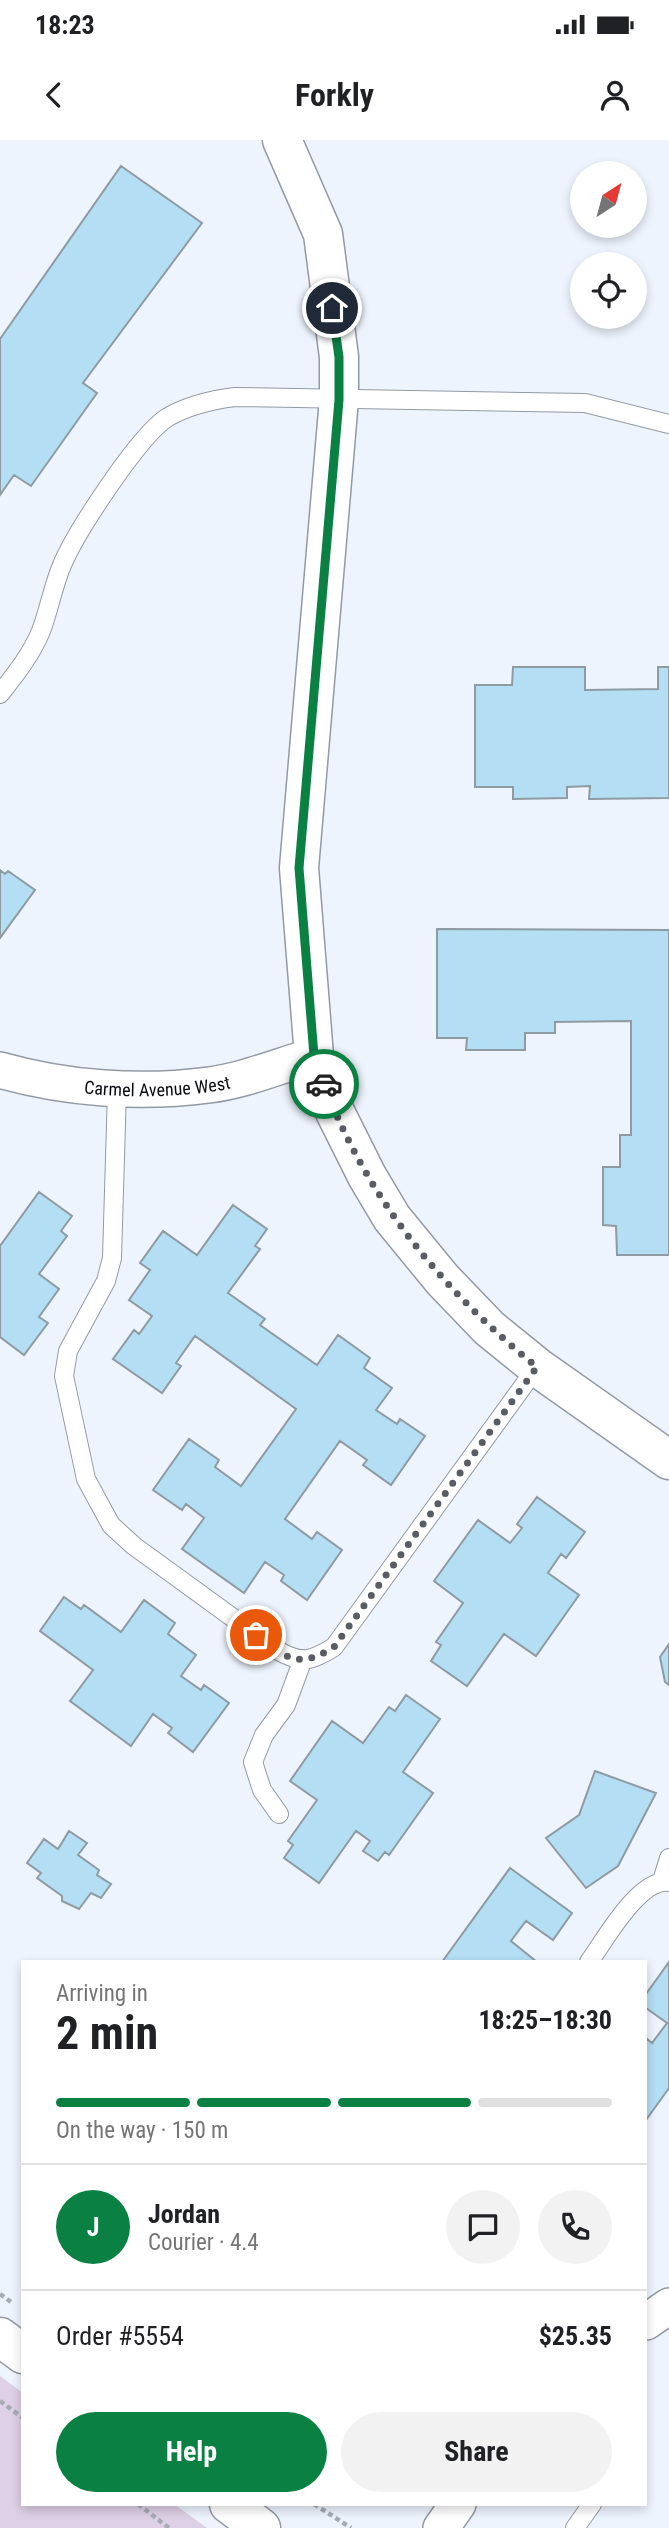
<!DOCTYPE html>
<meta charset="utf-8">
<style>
:root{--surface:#fff;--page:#f2f2f2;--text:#202124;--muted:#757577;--line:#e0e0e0;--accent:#0b8043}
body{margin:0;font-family:"Roboto Condensed",sans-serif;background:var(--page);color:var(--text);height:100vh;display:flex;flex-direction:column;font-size:26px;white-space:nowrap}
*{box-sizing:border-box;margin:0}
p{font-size:23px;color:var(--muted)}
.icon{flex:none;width:38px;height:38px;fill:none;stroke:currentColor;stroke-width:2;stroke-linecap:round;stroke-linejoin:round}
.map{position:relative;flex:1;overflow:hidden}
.details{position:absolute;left:21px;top:1820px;width:626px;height:546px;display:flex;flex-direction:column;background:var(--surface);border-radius:0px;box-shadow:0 4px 10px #0003}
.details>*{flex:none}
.needle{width:46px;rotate:36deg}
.buttons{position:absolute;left:570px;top:21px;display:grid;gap:14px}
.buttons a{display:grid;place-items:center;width:77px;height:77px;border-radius:50%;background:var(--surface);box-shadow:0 4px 10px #0003;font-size:35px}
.pin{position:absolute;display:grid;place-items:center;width:60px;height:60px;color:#fff;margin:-30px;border:4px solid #fff;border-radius:50%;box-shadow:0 2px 7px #0007}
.courier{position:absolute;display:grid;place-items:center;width:70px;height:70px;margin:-35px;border:5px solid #0b8043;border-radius:50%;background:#fff;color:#222;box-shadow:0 2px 9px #0007}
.summary em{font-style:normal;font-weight:700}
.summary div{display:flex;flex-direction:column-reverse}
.summary{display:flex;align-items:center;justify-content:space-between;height:119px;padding:0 35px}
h1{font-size:46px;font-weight:700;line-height:52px}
.bar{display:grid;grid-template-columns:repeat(4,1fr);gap:10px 7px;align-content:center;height:84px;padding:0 35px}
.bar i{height:9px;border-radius:5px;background:var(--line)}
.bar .on{background:var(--accent)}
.bar p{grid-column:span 4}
.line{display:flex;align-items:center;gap:18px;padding:0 35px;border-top:2px solid var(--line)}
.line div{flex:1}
.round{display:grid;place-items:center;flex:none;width:74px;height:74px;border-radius:37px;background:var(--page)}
.cta{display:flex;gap:14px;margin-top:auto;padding:14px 35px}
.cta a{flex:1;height:80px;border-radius:42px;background:var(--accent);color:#fff;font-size:28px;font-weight:700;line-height:80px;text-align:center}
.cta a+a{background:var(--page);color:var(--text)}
.status{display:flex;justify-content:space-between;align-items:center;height:49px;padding:0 35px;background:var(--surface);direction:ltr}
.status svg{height:19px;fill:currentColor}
header{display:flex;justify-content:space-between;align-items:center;height:91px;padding:0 35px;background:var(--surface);font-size:32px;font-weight:700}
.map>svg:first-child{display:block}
</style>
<div class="status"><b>18:23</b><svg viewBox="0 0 49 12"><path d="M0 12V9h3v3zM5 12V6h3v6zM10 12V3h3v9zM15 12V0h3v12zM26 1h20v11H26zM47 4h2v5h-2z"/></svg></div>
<header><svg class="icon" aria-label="back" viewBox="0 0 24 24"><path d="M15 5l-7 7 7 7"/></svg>Forkly<svg class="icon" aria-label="person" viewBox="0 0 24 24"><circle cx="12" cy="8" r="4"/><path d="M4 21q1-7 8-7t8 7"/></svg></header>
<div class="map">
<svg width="669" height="2388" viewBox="0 0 669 2388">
<rect width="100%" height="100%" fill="#eef4fe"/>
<path fill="#ded0e6" d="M0 2236 23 2253V2364H174L207 2388H0Z"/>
<path fill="#b3def4" stroke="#8e9ba2" stroke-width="2" d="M121 26 202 83 83 243 97 253 31 346 14 335 0 355V199Z
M513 527H585V550L658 549V527H669V658L589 659 590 646 567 647V658L513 659V647H475V545H512Z
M0 730 5 734 8 731 35 750 0 798Z
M437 789 669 790V1115H617L616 1086 603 1085V1027H620V995H631V881L555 882V893H525V910H466L467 898H437Z
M39 1052 72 1076 61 1091 67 1096 39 1134 59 1149 39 1177 48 1183 24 1215 0 1197V1106Z
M233 1065 267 1089 255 1106 260 1109 228 1153 265 1179 260 1185 317 1225 338 1195 370 1218 364 1228 392 1248 376 1270 397 1284 400 1279 425 1296 391 1345 363 1325 367 1320 340 1301 285 1379 312 1399 317 1392 342 1410 307 1460 281 1441 284 1435 265 1422 244 1453 182 1409 204 1378 186 1364 182 1370 153 1350 189 1299 219 1320 215 1327 241 1346 296 1269 195 1196 176 1223 181 1226 162 1253 113 1219 134 1190 139 1194 152 1176 129 1160 150 1130 140 1123 163 1091 197 1115Z
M537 1357 585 1392 566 1418 561 1414 548 1433 579 1455 536 1516 504 1494 467 1546 431 1521 441 1505 436 1502 463 1463 434 1441 478 1380 510 1403 522 1388 517 1384Z
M64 1457 81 1469 84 1465 121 1492 144 1460 175 1483 168 1494 196 1515 181 1536 201 1550 204 1545 229 1563 193 1612 168 1593 172 1588 153 1574 131 1606 70 1561 93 1530 40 1491Z
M669 1504V1545L665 1542 660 1517Z
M406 1555 440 1579 403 1632 433 1653 389 1715 385 1712 378 1721 363 1711 370 1701 356 1691 319 1743 284 1718 293 1705 288 1701 317 1660 290 1641 332 1581 363 1603 389 1567 395 1571Z
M595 1631 656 1653 618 1726 586 1748 546 1698 579 1675Z
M69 1691 87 1703 78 1715 99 1730 97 1735 111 1744 101 1758 91 1753 79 1769 62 1761V1756L37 1738 41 1733 27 1723 44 1699 58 1709Z
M510 1728 572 1773 553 1800 526 1781 511 1801 537 1822H442Z
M669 1822V1948L646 1980V1898L652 1903 667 1883 646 1868V1854Z"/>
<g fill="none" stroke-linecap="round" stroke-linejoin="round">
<defs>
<path id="lane" d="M0 554C15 535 31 515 41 491 49 470 53 446 62 425 76 392 139 295 168 277 189 265 211 260 235 257L585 263 669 284
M117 950 112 1118 106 1141 68 1211 64 1236 86 1339 111 1385 134 1406 277 1510C301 1524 310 1522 334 1507L537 1227
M279 1674 262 1650 253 1622 264 1595 286 1565 303 1519
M662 1741 669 1718
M589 1822C605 1800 639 1738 669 1742
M575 2388 592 2364"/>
<g id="street">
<path id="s1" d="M0 930C67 949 140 954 209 945 244 941 280 925 314 916"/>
<path d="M646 2182 669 2166"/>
<path d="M441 2388 458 2364"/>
</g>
<path id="secondary" d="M282 0 323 94 339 217V259L299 728 314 916 335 972 367 1036 392 1078 442 1139 489 1188 537 1227 669 1320
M0 2197 23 2214
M229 2364 261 2388"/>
</defs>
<use href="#lane" stroke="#939aa5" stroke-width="20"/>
<use href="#street" stroke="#939aa5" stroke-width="38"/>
<use href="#secondary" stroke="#939aa5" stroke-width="41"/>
<path stroke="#a7acb4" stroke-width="4.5" stroke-dasharray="5 3.5" stroke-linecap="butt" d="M0 2154 11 2162
M0 2261 23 2278
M138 2364 169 2388
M314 2364 351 2388"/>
<use href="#lane" stroke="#fff" stroke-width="18"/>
<use href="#street" stroke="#fff" stroke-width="35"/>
<use href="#secondary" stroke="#fff" stroke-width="38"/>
</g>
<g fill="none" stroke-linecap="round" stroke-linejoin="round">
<path stroke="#595d63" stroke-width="7" stroke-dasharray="0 12.6" d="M256 1495C288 1518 297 1530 334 1507L537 1227C443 1151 367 1059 324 944"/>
<path stroke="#0b8043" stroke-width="9" d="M324 944 314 916 299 728 339 260V217L332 168"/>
</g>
<g text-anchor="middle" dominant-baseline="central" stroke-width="5" stroke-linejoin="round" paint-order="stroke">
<g font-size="18" fill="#090b0f" stroke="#eef4fe">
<text stroke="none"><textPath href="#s1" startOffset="159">Carmel Avenue West</textPath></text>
</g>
</g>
</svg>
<div class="buttons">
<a><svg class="needle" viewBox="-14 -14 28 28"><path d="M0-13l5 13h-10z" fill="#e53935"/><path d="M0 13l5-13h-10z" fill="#757577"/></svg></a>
<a><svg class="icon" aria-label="locate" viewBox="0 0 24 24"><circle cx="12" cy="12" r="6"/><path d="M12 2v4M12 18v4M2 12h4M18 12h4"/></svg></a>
</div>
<div class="pin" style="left:256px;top:1495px;background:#ea580c"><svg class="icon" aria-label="bag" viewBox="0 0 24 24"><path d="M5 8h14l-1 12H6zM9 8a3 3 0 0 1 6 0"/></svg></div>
<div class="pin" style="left:332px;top:168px;background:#1f2937"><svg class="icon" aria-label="home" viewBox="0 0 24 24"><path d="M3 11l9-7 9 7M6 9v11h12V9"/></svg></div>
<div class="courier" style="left:324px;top:944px"><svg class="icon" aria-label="car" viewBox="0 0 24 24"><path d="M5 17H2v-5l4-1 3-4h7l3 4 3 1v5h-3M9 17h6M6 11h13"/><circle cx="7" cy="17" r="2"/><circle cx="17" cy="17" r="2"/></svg></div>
<section class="details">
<div class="summary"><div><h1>2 min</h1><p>Arriving in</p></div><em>18:25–18:30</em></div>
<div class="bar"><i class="on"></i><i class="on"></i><i class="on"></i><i></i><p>On the way · 150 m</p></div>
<div class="line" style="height:126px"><b class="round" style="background:var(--accent);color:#fff">J</b><div><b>Jordan</b><p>Courier · 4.4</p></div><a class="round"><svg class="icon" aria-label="chat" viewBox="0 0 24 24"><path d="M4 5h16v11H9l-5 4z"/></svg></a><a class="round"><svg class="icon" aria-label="phone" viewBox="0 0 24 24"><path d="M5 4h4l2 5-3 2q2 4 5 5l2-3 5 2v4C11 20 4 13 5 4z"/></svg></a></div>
<div class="line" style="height:91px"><div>Order #5554</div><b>$25.35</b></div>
<div class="cta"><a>Help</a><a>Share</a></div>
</section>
</div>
